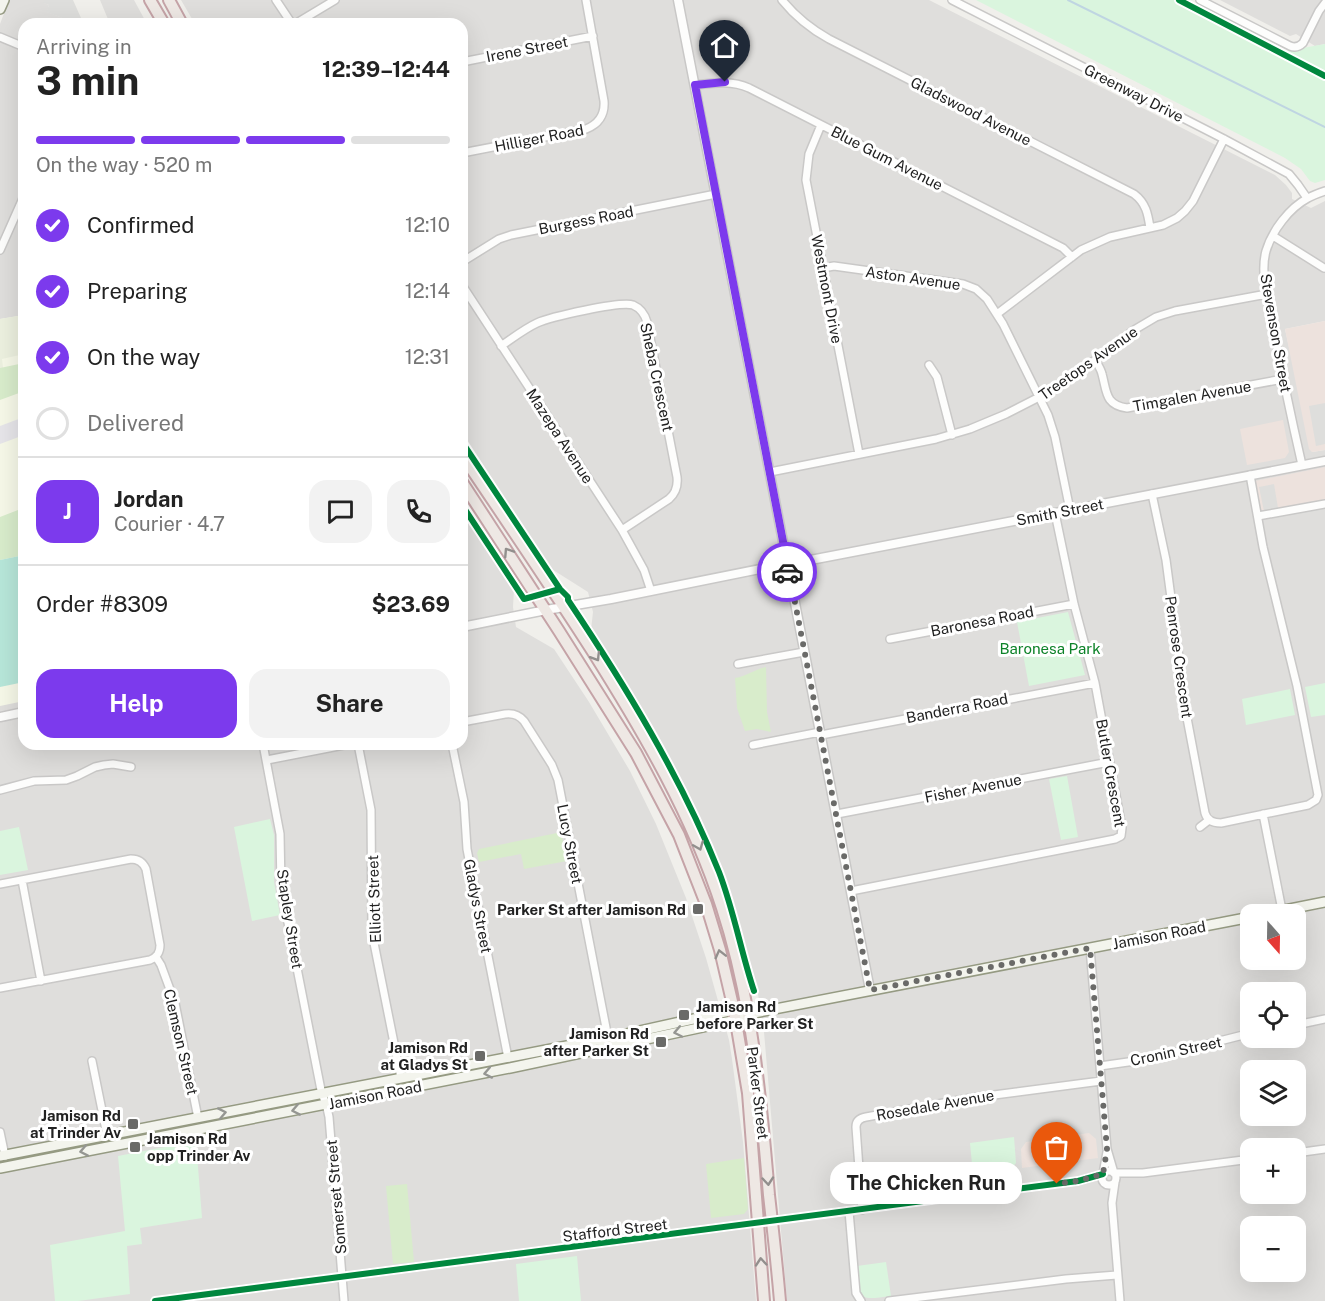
<!DOCTYPE html>
<meta charset="utf-8">
<style>
:root{--surface:#fff;--page:#f2f2f2;--text:#222;--muted:#767676;--line:#e0e0e0;--accent:#7c3aed}
body{margin:0;font-family:"Public Sans",sans-serif;background:var(--page);color:var(--text);height:100vh;display:flex;flex-direction:column;font-size:22px;white-space:nowrap}
*{box-sizing:border-box;margin:0}
p{font-size:20px;color:var(--muted)}
.icon{flex:none;width:33px;height:33px;fill:none;stroke:currentColor;stroke-width:2;stroke-linecap:round;stroke-linejoin:round}
.map{position:relative;flex:1;overflow:hidden}
.panel{position:absolute;left:18px;top:18px;width:450px;height:732px;display:flex;flex-direction:column;background:var(--surface);border-radius:18px;box-shadow:0 6px 24px #0002}
.panel>*{flex:none}
.needle{width:39px;rotate:160deg}
.buttons{position:absolute;left:1240px;top:904px;display:grid;gap:12px}
.buttons a{display:grid;place-items:center;width:66px;height:66px;border-radius:12px;background:var(--surface);box-shadow:0 6px 24px #0002;font-size:30px}
.pin{position:absolute;display:grid;place-items:center;width:51px;height:51px;color:#fff;margin:-62px -26px;border-radius:50% 50% 50% 0;rotate:-45deg;box-shadow:0 0 6px #0007}
.pin .icon{rotate:45deg}
.courier{position:absolute;display:grid;place-items:center;width:60px;height:60px;margin:-30px;border:4px solid #7c3aed;border-radius:50%;background:#fff;color:#222;box-shadow:0 2px 8px #0007}
.bubble{position:absolute;height:42px;border-radius:18px;background:var(--surface);box-shadow:0 6px 24px #0002;font-size:20px;font-weight:700;line-height:42px;text-align:center}
.headline em{font-style:normal;font-weight:700}
.headline div{display:flex;flex-direction:column-reverse}
.headline{display:flex;align-items:center;justify-content:space-between;height:102px;padding:0 18px}
h1{font-size:39px;font-weight:700;line-height:45px}
.bar{display:grid;grid-template-columns:repeat(4,1fr);gap:9px 6px;align-content:center;height:72px;padding:0 18px}
.bar i{height:8px;border-radius:4px;background:var(--line)}
.bar .current{background:var(--accent)}
.bar p{grid-column:span 4}
.line{display:flex;align-items:center;gap:15px;padding:0 18px;border-top:2px solid var(--line)}
.line div{flex:1}
.round{display:grid;place-items:center;flex:none;width:63px;height:63px;border-radius:18px;background:var(--page)}
ol{padding:0 18px;list-style:none}
li{display:flex;align-items:center;gap:18px;height:66px}
li p{margin-inline-start:auto}
li .icon{padding:6px;border-radius:50%;background:var(--accent);color:#fff;stroke-width:4}
li:last-child{color:var(--muted)}
li i{width:33px;height:33px;border:3px solid var(--line);border-radius:50%}
.action{display:flex;gap:12px;margin-top:auto;padding:12px 18px}
.action a{flex:1;height:69px;border-radius:18px;background:var(--accent);color:#fff;font-size:24px;font-weight:700;line-height:69px;text-align:center}
.action a+a{background:var(--page);color:var(--text)}
.map>svg:first-child{display:block}
</style>
<div class="map">
<svg width="1325" height="1301" viewBox="0 0 1325 1301">
<rect width="100%" height="100%" fill="#f0efeb"/>
<path fill="#dfdedc" fill-rule="evenodd" d="M9 0H44V3L49 5 47 12 79 24H24V744H462V509L514 589 513 607 516 627 554 649 589 702 630 771 656 824 686 898 706 958 729 1040 732 1059 743 1142 756 1301H0V24Z
M100 0H134L147 24H110Z
M181 0H929L1275 175 1286 185 1292 193V199L1311 208 1325 201V321L1285 329 1312 452 1325 450V1301H787L764 1032 758 994 747 952 716 860 681 781 664 748 636 700 591 630 593 612 588 592 550 568 462 432V24H195ZM1251 915H1296V960H1251ZM1251 993H1296V1038H1251ZM1251 1071H1296V1116H1251ZM1251 1149H1296V1194H1251ZM1251 1227H1296V1272H1251Z
M1220 0H1325V44L1315 46 1296 34 1290 36Z"/>
<path fill="#ede2dd" d="M1325 321V450L1312 452 1309 449 1285 329Z
M1283 420 1289 452 1285 458 1247 465 1240 429Z
M1325 467V501L1262 513 1255 481Z
M1089 1133 1096 1139 1098 1158 1022 1168 1021 1149 1026 1142Z"/>
<path fill="#f6f8e8" d="M24 315V701L0 706V319Z"/>
<path fill="#dededc" d="M44 0H73L81 18 76 23 46 12 49 5 43 3Z
M1325 403V444L1316 446 1309 406Z
M1274 484 1278 508 1264 511 1259 487Z"/>
<path fill="#ecf0df" d="M24 315V354L2 359 3 368H0V319Z"/>
<path fill="#d8eccb" d="M24 363V404L19 393 0 400V368Z
M18 510 24 526V555L0 560V517Z
M766 667 767 712 771 732 757 729 745 731 737 708 735 678C747 676 755 669 766 667Z
M557 833 560 834 562 837 567 861 524 869 521 854 479 862 477 853 479 849Z
M744 1158 748 1209 744 1214 711 1218 706 1164Z
M407 1184 414 1262 393 1264 386 1186Z"/>
<path fill="#daf5de" d="M976 0H1178L1280 52 1325 44V180L1315 183 1310 181 1301 169 1285 158Z
M1068 612 1085 675 1029 686 1017 622Z
M1325 683V715L1311 717 1305 687Z
M1290 689 1295 715 1246 725 1242 699Z
M1067 776 1078 837 1061 840 1049 779Z
M270 819 274 835V882L280 915 252 921 234 827Z
M19 827 28 870 0 875V831Z
M1014 1137 1016 1163 1010 1170 973 1175 970 1143Z
M196 1141 202 1218 140 1228 142 1244 127 1246 130 1294 78 1301H55L50 1245 125 1231 118 1156Z
M577 1256 581 1301H519L516 1264Z
M886 1262 891 1296C856 1301 860 1299 857 1266Z"/>
<path fill="#b7e6d9" d="M24 555V682L0 687V560Z"/>
<path fill="#e6e5e9" d="M24 417V435L0 444V426Z"/>
<g fill="none" stroke-linecap="round" stroke-linejoin="round">
<path stroke="#bfd5e2" stroke-width="2" d="M1068 0 1325 127"/>
<defs>
<path id="minor" d="M276 0 292 24
M782 0C795 16 811 29 829 39L1134 194C1146 203 1148 214 1150 228
M952 0 1224 139 1289 174 1298 185 1307 198
M1200 0 1290 46C1295 48 1299 47 1303 43L1319 11 1325 3
M295 24 335 0
M0 37 24 47
M462 62 593 36
M695 85C713 83 731 80 749 88L1063 248 1072 257
M821 125 809 154 806 180 859 454
M462 153 586 129C599 124 605 114 604 101L586 0
M1273 236 1324 268
M0 250 24 196
M462 262 499 239 511 235 716 194
M823 268 834 266 963 284 976 289 987 299 1003 324 1048 415 1055 437 1070 510
M462 285 622 530 644 570 651 591
M997 314 1081 250 1110 237 1163 225 1177 218 1185 211 1193 201 1224 139
M501 346C513 338 524 329 537 323 550 317 620 301 633 305 640 308 645 315 647 322L677 477C678 486 676 493 669 499L622 530
M1095 360C1098 365 1101 369 1102 374 1107 392 1105 405 1127 408L1283 379
M929 365 937 377 952 435
M1302 465C1291 417 1281 369 1272 320 1268 299 1260 273 1266 251 1272 231 1289 208 1308 198 1313 195 1319 193 1325 191
M770 472 936 439 970 429 1006 414 1049 392 1095 360 1134 330 1156 317 1175 311 1267 294
M1152 494 1166 560 1187 718 1205 813C1207 820 1212 823 1221 823L1308 805 1316 800 1318 795 1297 686 1263 547 1250 475
M1258 516 1325 504
M890 639 1074 604
M738 664 804 652
M462 722 505 714C512 713 519 715 524 721L552 765 558 780 608 1038
M821 735 1095 683
M263 744 280 834 281 887 321 1090 327 1108 329 1117 344 1301
M358 744 371 810 372 933 401 1078
M452 744 464 802 467 849 508 1058
M753 745 820 732
M267 760 349 744
M0 790 34 781 66 780 77 776 95 767 104 765 113 764 131 767
M837 814 1109 762
M1263 814 1282 910
M1200 827 1209 820
M22 880 41 981
M0 884 131 859C138 859 143 862 146 869L160 945C160 953 157 957 150 960L0 988
M851 891 1115 839 1121 836 1122 828 1095 683 1074 604 1055 513
M1090 948 1107 1149 1114 1173
M156 957 161 965 175 1003 198 1118
M1296 1025 1325 1019
M92 1061 107 1135
M1100 1066 1149 1059 1251 1033
M0 1132 5 1156
M1296 1153 1325 1149
M1102 1178a7 7 0 1 1 14 0a7 7 0 1 1-14 0Z
M1114 1173H1143L1251 1159
M1103 1174 1107 1152
M1115 1182 1112 1203 1120 1301
M862 1210 856 1127C856 1121 860 1118 866 1117L971 1098 1101 1081
M849 1211 856 1293 861 1301
M155 1301 1078 1181 1103 1174
M889 1301 1066 1279 1117 1275"/>
<path id="tertiary" d="M678 0 786 557
M795 563 1325 461
M789 572 870 990
M462 627 546 610 611 599 780 565
M0 717 24 712"/>
<path id="secondary" d="M0 9 4 0
M1259 915 1325 902
M0 1156 608 1038 734 1010 739 1012
M0 1168 510 1068 736 1020 749 1014 1251 917"/>
<path id="trunk" d="M150 0 164 24
M169 0 182 24
M462 455C506 520 550 585 593 652 644 733 692 815 722 908 752 1000 761 1098 769 1195 773 1230 777 1266 780 1301
M462 482 559 631 636 753 679 835 706 904 720 950 734 1010 748 1093 764 1301"/>
</defs>
<use href="#minor" stroke="#c9c8c7" stroke-width="10"/>
<use href="#tertiary" stroke="#c9c8c7" stroke-width="11"/>
<use href="#secondary" stroke="#959a82" stroke-width="12"/>
<use href="#trunk" stroke="#c5a3a7" stroke-width="14"/>
<use href="#minor" stroke="#fdfdfc" stroke-width="7"/>
<use href="#tertiary" stroke="#fdfdfc" stroke-width="8"/>
<use href="#secondary" stroke="#f3f4ed" stroke-width="9"/>
<use href="#trunk" stroke="#eee8e4" stroke-width="10"/>
<defs>
<path id="cycleway" d="M1179 0 1325 76
M462 442 560 589 568 597V600C625 685 681 777 719 872 734 911 741 952 754 991
M462 505 524 599 560 589
M155 1301 1078 1181 1103 1174"/>
</defs>
<use href="#cycleway" stroke="#fff" stroke-width="10"/>
<use href="#cycleway" stroke="#00873e" stroke-width="6"/>
</g>
<defs><path id="oneway-chevron" d="M-2-3.5L2.5 0L-2 3.5" fill="none" stroke-width="1.6" stroke-linecap="round" stroke-linejoin="round" transform="scale(1.5)"/></defs>
<g stroke="#928f8d">
<use href="#oneway-chevron" transform="translate(508 552) rotate(-123)"/>
<use href="#oneway-chevron" transform="translate(596 657) rotate(58)"/>
<use href="#oneway-chevron" transform="translate(699 846) rotate(68)"/>
<use href="#oneway-chevron" transform="translate(720 954) rotate(-104)"/>
<use href="#oneway-chevron" transform="translate(768 1181) rotate(85)"/>
<use href="#oneway-chevron" transform="translate(761 1262) rotate(-95)"/>
</g>
<g stroke="#959692">
<use href="#oneway-chevron" transform="translate(678 1032) rotate(168)"/>
<use href="#oneway-chevron" transform="translate(488 1073) rotate(169)"/>
<use href="#oneway-chevron" transform="translate(296 1110) rotate(169)"/>
<use href="#oneway-chevron" transform="translate(222 1113) rotate(-11)"/>
<use href="#oneway-chevron" transform="translate(84 1151) rotate(169)"/>
</g>
<g fill="none" stroke-linecap="round" stroke-linejoin="round">
<path stroke="#6a6a68" stroke-width="6" stroke-dasharray="0 10.8" d="M787 572H789L793 592 870 990 1090 948 1107 1149 1103 1174 1078 1181 1057 1184"/>
<path stroke="#7c3aed" stroke-width="8" d="M725 82 695 85 786 557 781 561C779 566 782 571 787 572"/>
</g>
<g fill="#6a6a68" stroke="#fff" stroke-width="2">
<rect x="692" y="903" width="12" height="12" rx="3"/>
<rect x="678" y="1009" width="12" height="12" rx="3"/>
<rect x="655" y="1036" width="12" height="12" rx="3"/>
<rect x="474" y="1050" width="12" height="12" rx="3"/>
<rect x="127" y="1118" width="12" height="12" rx="3"/>
<rect x="129" y="1141" width="12" height="12" rx="3"/>
</g>
<g text-anchor="middle" dominant-baseline="central" stroke-width="6" stroke-linejoin="round" paint-order="stroke">
<g font-size="15" fill="#222" stroke="#fff">
<text transform="translate(527 49) rotate(-11)">Irene Street</text>
<text transform="translate(1134 93) rotate(27)">Greenway Drive</text>
<text transform="translate(971 111) rotate(27)">Gladswood Avenue</text>
<text transform="translate(539 138) rotate(-11)">Hilliger Road</text>
<text transform="translate(887 158) rotate(27)">Blue Gum Avenue</text>
<text transform="translate(586 220) rotate(-11)">Burgess Road</text>
<text transform="translate(913 278) rotate(8)">Aston Avenue</text>
<text transform="translate(827 289) rotate(79)">Westmont Drive</text>
<text transform="translate(1276 333) rotate(80)">Stevenson Street</text>
<text transform="translate(1088 363) rotate(-35)">Treetops Avenue</text>
<text transform="translate(657 377) rotate(78)">Sheba Crescent</text>
<text transform="translate(1192 396) rotate(-10)">Timgalen Avenue</text>
<text transform="translate(560 436) rotate(57)">Mazepa Avenue</text>
<text transform="translate(1060 512) rotate(-11)">Smith Street</text>
<text transform="translate(982 621) rotate(-11)">Baronesa Road</text>
<text transform="translate(1179 657) rotate(82)">Penrose Crescent</text>
<text transform="translate(957 708) rotate(-11)">Banderra Road</text>
<text transform="translate(1111 773) rotate(80)">Butler Crescent</text>
<text transform="translate(973 788) rotate(-11)">Fisher Avenue</text>
<text transform="translate(570 844) rotate(79)">Lucy Street</text>
<text transform="translate(374 899) rotate(-92)">Elliott Street</text>
<text transform="translate(478 906) rotate(79)">Gladys Street</text>
<text transform="translate(290 919) rotate(81)">Stapley Street</text>
<text transform="translate(1159 935) rotate(-11)">Jamison Road</text>
<text transform="translate(181 1042) rotate(77)">Clemson Street</text>
<text transform="translate(1176 1051) rotate(-12)">Cronin Street</text>
<text transform="translate(758 1093) rotate(83)">Parker Street</text>
<text transform="translate(375 1095) rotate(-11)">Jamison Road</text>
<text transform="translate(935 1105) rotate(-10)">Rosedale Avenue</text>
<text transform="translate(336 1197) rotate(-95)">Somerset Street</text>
<text transform="translate(615 1230) rotate(-7)">Stafford Street</text>
</g>
<g font-size="15" fill="#0d8229" stroke="#fff">
<text x="1050" y="648">Baronesa Park</text>
</g>
<g font-size="15" font-weight="bold" fill="#222" stroke="#fff" text-anchor="end">
<text x="686" y="909">Parker St after Jamison Rd</text>
<text x="696" y="1006" text-anchor="start">Jamison Rd<tspan x="696" dy="17">before Parker St</tspan></text>
<text x="649" y="1033">Jamison Rd<tspan x="649" dy="17">after Parker St</tspan></text>
<text x="468" y="1047">Jamison Rd<tspan x="468" dy="17">at Gladys St</tspan></text>
<text x="121" y="1115">Jamison Rd<tspan x="121" dy="17">at Trinder Av</tspan></text>
<text x="147" y="1138" text-anchor="start">Jamison Rd<tspan x="147" dy="17">opp Trinder Av</tspan></text>
</g>
</g>
</svg>
<div class="buttons">
<a><svg class="needle" viewBox="-14 -14 28 28"><path d="M0-13l5 13h-10z" fill="#e53935"/><path d="M0 13l5-13h-10z" fill="#767676"/></svg></a>
<a><svg class="icon" aria-label="locate" viewBox="0 0 24 24"><circle cx="12" cy="12" r="6"/><path d="M12 2v4M12 18v4M2 12h4M18 12h4"/></svg></a>
<a><svg class="icon" aria-label="layers" viewBox="0 0 24 24"><path d="M12 4l9 5-9 5-9-5zM3 14l9 5 9-5"/></svg></a>
<a>+</a>
<a>−</a>
</div>
<div class="pin" style="left:1057px;top:1184px;background:#ea580c"><svg class="icon" aria-label="bag" viewBox="0 0 24 24"><path d="M5 8h14l-1 12H6zM9 8a3 3 0 0 1 6 0"/></svg></div>
<div class="pin" style="left:725px;top:82px;background:#1f2937"><svg class="icon" aria-label="home" viewBox="0 0 24 24"><path d="M3 11l9-7 9 7M6 9v11h12V9"/></svg></div>
<div class="courier" style="left:787px;top:572px"><svg class="icon" aria-label="car" viewBox="0 0 24 24"><path d="M5 17H2v-5l4-1 3-4h7l3 4 3 1v5h-3M9 17h6M6 11h13"/><circle cx="7" cy="17" r="2"/><circle cx="17" cy="17" r="2"/></svg></div>
<div class="bubble" style="left:830px;top:1162px;width:192px">The Chicken Run</div>
<section class="panel">
<div class="headline"><div><h1>3 min</h1><p>Arriving in</p></div><em>12:39–12:44</em></div>
<div class="bar"><i class="current"></i><i class="current"></i><i class="current"></i><i></i><p>On the way · 520 m</p></div>
<ol>
<li><svg class="icon" aria-label="check" viewBox="0 0 24 24"><path d="M5 12l5 5 9-10"/></svg>Confirmed<p>12:10</p></li>
<li><svg class="icon" aria-label="check" viewBox="0 0 24 24"><path d="M5 12l5 5 9-10"/></svg>Preparing<p>12:14</p></li>
<li><svg class="icon" aria-label="check" viewBox="0 0 24 24"><path d="M5 12l5 5 9-10"/></svg>On the way<p>12:31</p></li>
<li><i></i>Delivered</li>
</ol>
<div class="line" style="height:108px"><b class="round" style="background:var(--accent);color:#fff">J</b><div><b>Jordan</b><p>Courier · 4.7</p></div><a class="round"><svg class="icon" aria-label="chat" viewBox="0 0 24 24"><path d="M4 5h16v11H9l-5 4z"/></svg></a><a class="round"><svg class="icon" aria-label="phone" viewBox="0 0 24 24"><path d="M5 4h4l2 5-3 2q2 4 5 5l2-3 5 2v4C11 20 4 13 5 4z"/></svg></a></div>
<div class="line" style="height:78px"><div>Order #8309</div><b>$23.69</b></div>
<div class="action"><a>Help</a><a>Share</a></div>
</section>
</div>
